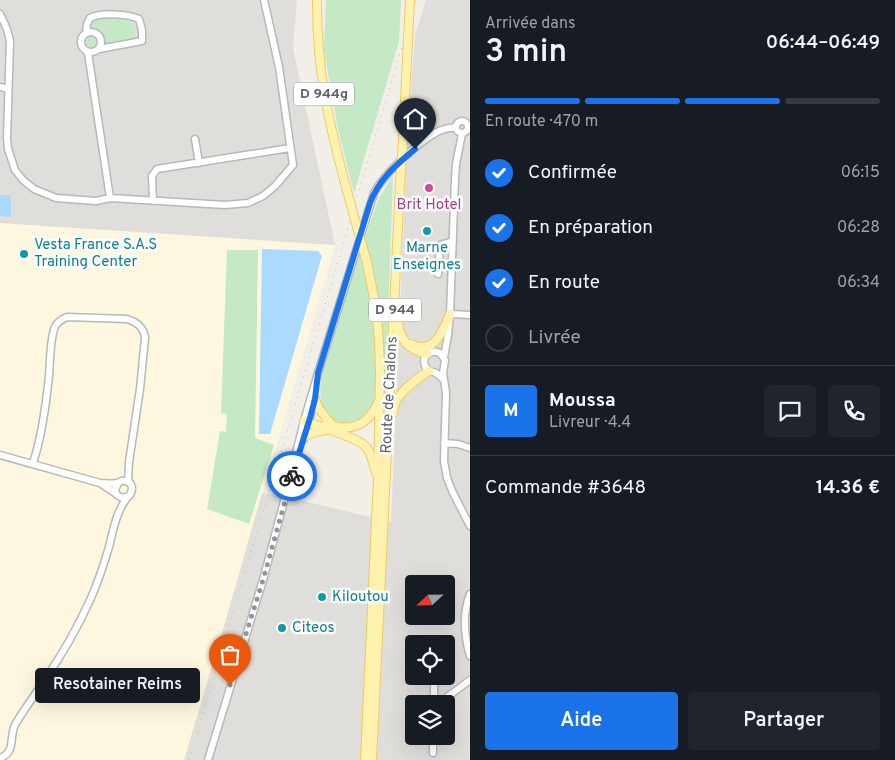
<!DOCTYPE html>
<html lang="fr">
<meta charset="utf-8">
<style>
:root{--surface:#171b24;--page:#20242c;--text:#f1f3f6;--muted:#9ea1a6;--line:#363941;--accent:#1a73e8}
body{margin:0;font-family:Overpass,sans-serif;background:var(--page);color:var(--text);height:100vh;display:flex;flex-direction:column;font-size:19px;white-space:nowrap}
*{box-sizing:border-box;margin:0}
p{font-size:16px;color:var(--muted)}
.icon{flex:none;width:28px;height:28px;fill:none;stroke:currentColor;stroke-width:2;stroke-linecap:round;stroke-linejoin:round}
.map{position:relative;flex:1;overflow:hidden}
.sheet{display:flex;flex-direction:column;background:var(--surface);width:425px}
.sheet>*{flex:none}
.needle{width:32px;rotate:248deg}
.controls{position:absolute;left:405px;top:575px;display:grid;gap:10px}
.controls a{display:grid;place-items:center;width:50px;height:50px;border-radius:5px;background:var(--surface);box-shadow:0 5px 20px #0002;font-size:25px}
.pin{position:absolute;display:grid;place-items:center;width:42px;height:42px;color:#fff;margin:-51px -21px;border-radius:50% 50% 50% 0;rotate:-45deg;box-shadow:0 0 5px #0007}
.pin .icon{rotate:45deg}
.courier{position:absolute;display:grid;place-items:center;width:50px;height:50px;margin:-25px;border:4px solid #1a73e8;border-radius:50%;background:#fff;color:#222;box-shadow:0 1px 6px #0007}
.bubble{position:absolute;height:35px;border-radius:5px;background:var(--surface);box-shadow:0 5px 20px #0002;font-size:16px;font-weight:600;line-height:35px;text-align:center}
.overview em{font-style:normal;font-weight:600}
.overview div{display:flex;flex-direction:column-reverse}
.overview{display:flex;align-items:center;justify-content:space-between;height:85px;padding:0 15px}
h1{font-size:32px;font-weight:600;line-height:38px}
.bar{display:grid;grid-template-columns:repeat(4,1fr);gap:8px 5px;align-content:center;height:60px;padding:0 15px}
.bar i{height:6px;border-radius:4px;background:var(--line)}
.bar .active{background:var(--accent)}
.bar p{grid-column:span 4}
.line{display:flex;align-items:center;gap:12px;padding:0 15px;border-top:1px solid var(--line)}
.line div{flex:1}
.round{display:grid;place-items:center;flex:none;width:52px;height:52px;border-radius:5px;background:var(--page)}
ol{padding:0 15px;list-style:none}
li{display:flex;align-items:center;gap:15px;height:55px}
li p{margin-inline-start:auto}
li .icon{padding:5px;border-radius:50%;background:var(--accent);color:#fff;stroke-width:4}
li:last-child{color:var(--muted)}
li i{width:28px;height:28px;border:2px solid var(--line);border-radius:50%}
.cta{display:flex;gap:10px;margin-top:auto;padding:10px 15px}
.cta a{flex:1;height:58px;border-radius:5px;background:var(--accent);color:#fff;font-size:20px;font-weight:600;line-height:58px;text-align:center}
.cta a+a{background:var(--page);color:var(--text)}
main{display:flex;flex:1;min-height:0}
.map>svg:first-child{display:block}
</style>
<main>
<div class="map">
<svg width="470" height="760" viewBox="0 0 470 760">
<rect width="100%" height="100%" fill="#f1efe8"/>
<path fill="#fef7e0" d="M0 223 335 245 227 616 184 760H0Z"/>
<path fill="#e0deda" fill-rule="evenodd" d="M0 0H297L293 48 335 245 0 223Z
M426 0H470V760H184L227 616 262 493 291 498 391 522 407 147 415 35ZM414 584H446V616H414ZM414 644H446V676H414ZM414 704H446V736H414Z"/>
<path fill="#c5e8c5" d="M326 0H401L399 41 354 193 338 129 324 50Z
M97 19 131 20 134 30 132 41 103 47C104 36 100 31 90 29L93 22Z
M82 42a8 8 0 1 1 16 0a8 8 0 1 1-16 0Z
M393 176 385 400 360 419 345 423 332 420 321 404 320 379 359 254 379 198Z
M227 250H258L255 438 274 445 249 524 207 509 220 431 226 432 227 414 221 413Z"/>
<path fill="#aadaff" d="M0 195H11V217L0 216Z
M262 249 318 251 322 256 270 434H259Z"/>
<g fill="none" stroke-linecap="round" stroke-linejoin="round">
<defs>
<path id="minor" d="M0 14 7 29 10 41 7 138 8 149 15 170 23 180 34 189 56 198 96 201 110 198 225 205 248 203 263 196 275 186 293 165 279 67 264 0
M81 42a10 10 0 1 1 20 0a10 10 0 1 1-20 0Z
M86 33 87 24 90 18C101 12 128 14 139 19L142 30V41L99 49
M88 53 110 198
M0 87 8 89
M456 127a6 6 0 1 1 12 0a6 6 0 1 1-12 0Z
M195 139 199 163
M153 201 152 176 157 169 290 148
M438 274 440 245 453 241
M450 314 470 315
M444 357 448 335 450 314 455 179 456 164 462 134
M444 380C441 377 438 374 434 372 430 371 430 373 427 369 423 364 423 357 428 354 432 351 436 351 440 353L445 360 443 373 446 393 444 461 447 478 453 493 470 526
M304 439 315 398
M444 443 458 444 470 448
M0 455 100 483 115 493
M33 463C42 436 46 405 49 376 50 363 50 338 55 327 57 322 62 319 67 317L127 319C137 322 144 328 145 338L140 389 129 462 128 482
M100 483C106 483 112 484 117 483 121 482 120 480 125 481 134 482 133 491 129 496L122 498 117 495 115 490 118 483
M470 594C462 614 464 635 470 656
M434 682V704
M438 704 470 680
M433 753V736
M0 758C17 752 8 736 16 723 25 708 35 695 44 681 62 655 78 627 91 598 98 582 104 564 109 547 113 531 116 512 127 498
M208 760 263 580 283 505 304 421 318 373 374 193C384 174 418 142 437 132 443 129 450 127 456 128"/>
<path id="major" d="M317 0C317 32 319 64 325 96 330 127 338 157 346 187
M403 141 405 99
M398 322C400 341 409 350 427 354
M411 344C434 356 443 331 450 314
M315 399 319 409 332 425
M393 413C394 409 394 405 396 401 402 390 419 377 429 371
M304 421C318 426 357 437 366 447 372 454 373 464 376 473
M326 424C352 432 368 426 379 401
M304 437 315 432 327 430
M365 760 378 478 380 371 379 342 376 308 367 263
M372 760 400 184"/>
</defs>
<use href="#minor" stroke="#b5b8bc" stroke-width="9"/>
<use href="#major" stroke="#f2c960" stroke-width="10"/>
<use href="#minor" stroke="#fff" stroke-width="6"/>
<use href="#major" stroke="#fff2af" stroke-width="8"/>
<path stroke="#b6b7b8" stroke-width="1" stroke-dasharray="1 6" stroke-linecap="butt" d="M189 760 416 0"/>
<defs>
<path id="major-bridge" d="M405 99 410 0
M400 184 403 141
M346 187 367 263"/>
</defs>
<use href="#major-bridge" stroke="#f2c960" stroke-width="10" stroke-linecap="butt"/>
<use href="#major-bridge" stroke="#fff2af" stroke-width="8"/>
</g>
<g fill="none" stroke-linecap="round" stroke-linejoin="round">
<path stroke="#929495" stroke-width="5" stroke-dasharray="0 9" d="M230 685 263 580 292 476"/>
<path stroke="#1a73e8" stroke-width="6" d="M292 476 310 418 315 399 318 373 370 203C379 179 396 165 415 149"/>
</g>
<circle fill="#d1479c" stroke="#fff" stroke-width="2" cx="429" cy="188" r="5"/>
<g fill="#0f9aa8" stroke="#fff" stroke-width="2">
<circle cx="427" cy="231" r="5"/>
<circle cx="24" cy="254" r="5"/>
<circle cx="322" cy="597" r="5"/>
<circle cx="282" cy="628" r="5"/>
</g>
<g text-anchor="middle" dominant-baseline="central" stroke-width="5" stroke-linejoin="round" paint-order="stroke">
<g fill="#fff" stroke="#8f9295" stroke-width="1">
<rect x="294" y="82.5" width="60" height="23" rx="4"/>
<rect x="369" y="298.5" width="52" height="23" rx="4"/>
</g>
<g font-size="14" font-weight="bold" fill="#5f6368">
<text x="324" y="94">D 944g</text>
<text x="395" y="310">D 944</text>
</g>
<g font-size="15" fill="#b23c85" stroke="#fff">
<text x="429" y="205">Brit Hotel</text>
</g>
<g font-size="15" fill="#0d838f" stroke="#fff" text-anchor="start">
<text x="34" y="245">Vesta France S.A.S<tspan x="34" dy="17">Training Center</tspan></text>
<text x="427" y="248" text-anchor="middle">Marne<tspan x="427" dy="17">Enseignes</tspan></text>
<text x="332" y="597">Kiloutou</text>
<text x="292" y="628">Citeos</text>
</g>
<g font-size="15" fill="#5f6368" stroke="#fff">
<text transform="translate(390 395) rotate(-87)">Route de Chalons</text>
</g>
</g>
</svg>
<div class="controls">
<a><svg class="needle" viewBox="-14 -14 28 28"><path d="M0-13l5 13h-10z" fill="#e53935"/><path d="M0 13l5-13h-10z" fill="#9ea1a6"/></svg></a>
<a><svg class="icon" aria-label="locate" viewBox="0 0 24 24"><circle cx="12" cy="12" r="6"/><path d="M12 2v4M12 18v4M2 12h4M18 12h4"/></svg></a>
<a><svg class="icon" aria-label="layers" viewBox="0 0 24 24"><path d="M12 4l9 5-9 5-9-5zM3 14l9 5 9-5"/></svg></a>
</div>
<div class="pin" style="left:230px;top:685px;background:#ea580c"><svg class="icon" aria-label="bag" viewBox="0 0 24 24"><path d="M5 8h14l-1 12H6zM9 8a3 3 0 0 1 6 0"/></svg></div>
<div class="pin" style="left:415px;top:149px;background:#1f2937"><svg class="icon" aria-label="home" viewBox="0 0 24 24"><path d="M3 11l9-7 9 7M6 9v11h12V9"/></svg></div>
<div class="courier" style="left:292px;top:476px"><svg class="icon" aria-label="bike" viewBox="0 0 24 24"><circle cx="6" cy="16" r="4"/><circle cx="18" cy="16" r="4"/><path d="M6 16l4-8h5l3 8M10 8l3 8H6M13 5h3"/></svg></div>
<div class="bubble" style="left:35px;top:668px;width:165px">Resotainer Reims</div>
</div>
<section class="sheet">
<div class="overview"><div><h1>3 min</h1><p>Arrivée dans</p></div><em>06:44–06:49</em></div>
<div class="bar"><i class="active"></i><i class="active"></i><i class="active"></i><i></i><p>En route · 470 m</p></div>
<ol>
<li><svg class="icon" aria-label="check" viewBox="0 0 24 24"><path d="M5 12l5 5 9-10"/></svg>Confirmée<p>06:15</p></li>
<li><svg class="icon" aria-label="check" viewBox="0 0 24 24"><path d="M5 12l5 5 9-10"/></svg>En préparation<p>06:28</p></li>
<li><svg class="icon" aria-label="check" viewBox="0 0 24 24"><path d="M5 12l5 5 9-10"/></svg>En route<p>06:34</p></li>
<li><i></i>Livrée</li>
</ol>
<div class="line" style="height:90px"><b class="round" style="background:var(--accent);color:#fff">M</b><div><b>Moussa</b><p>Livreur · 4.4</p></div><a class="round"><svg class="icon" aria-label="chat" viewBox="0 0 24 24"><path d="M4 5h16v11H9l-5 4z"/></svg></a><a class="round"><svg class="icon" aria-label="phone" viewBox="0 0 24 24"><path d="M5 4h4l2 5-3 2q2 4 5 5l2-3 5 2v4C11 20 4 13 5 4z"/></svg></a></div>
<div class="line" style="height:65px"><div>Commande #3648</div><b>14.36 €</b></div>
<div class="cta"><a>Aide</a><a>Partager</a></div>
</section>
</main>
